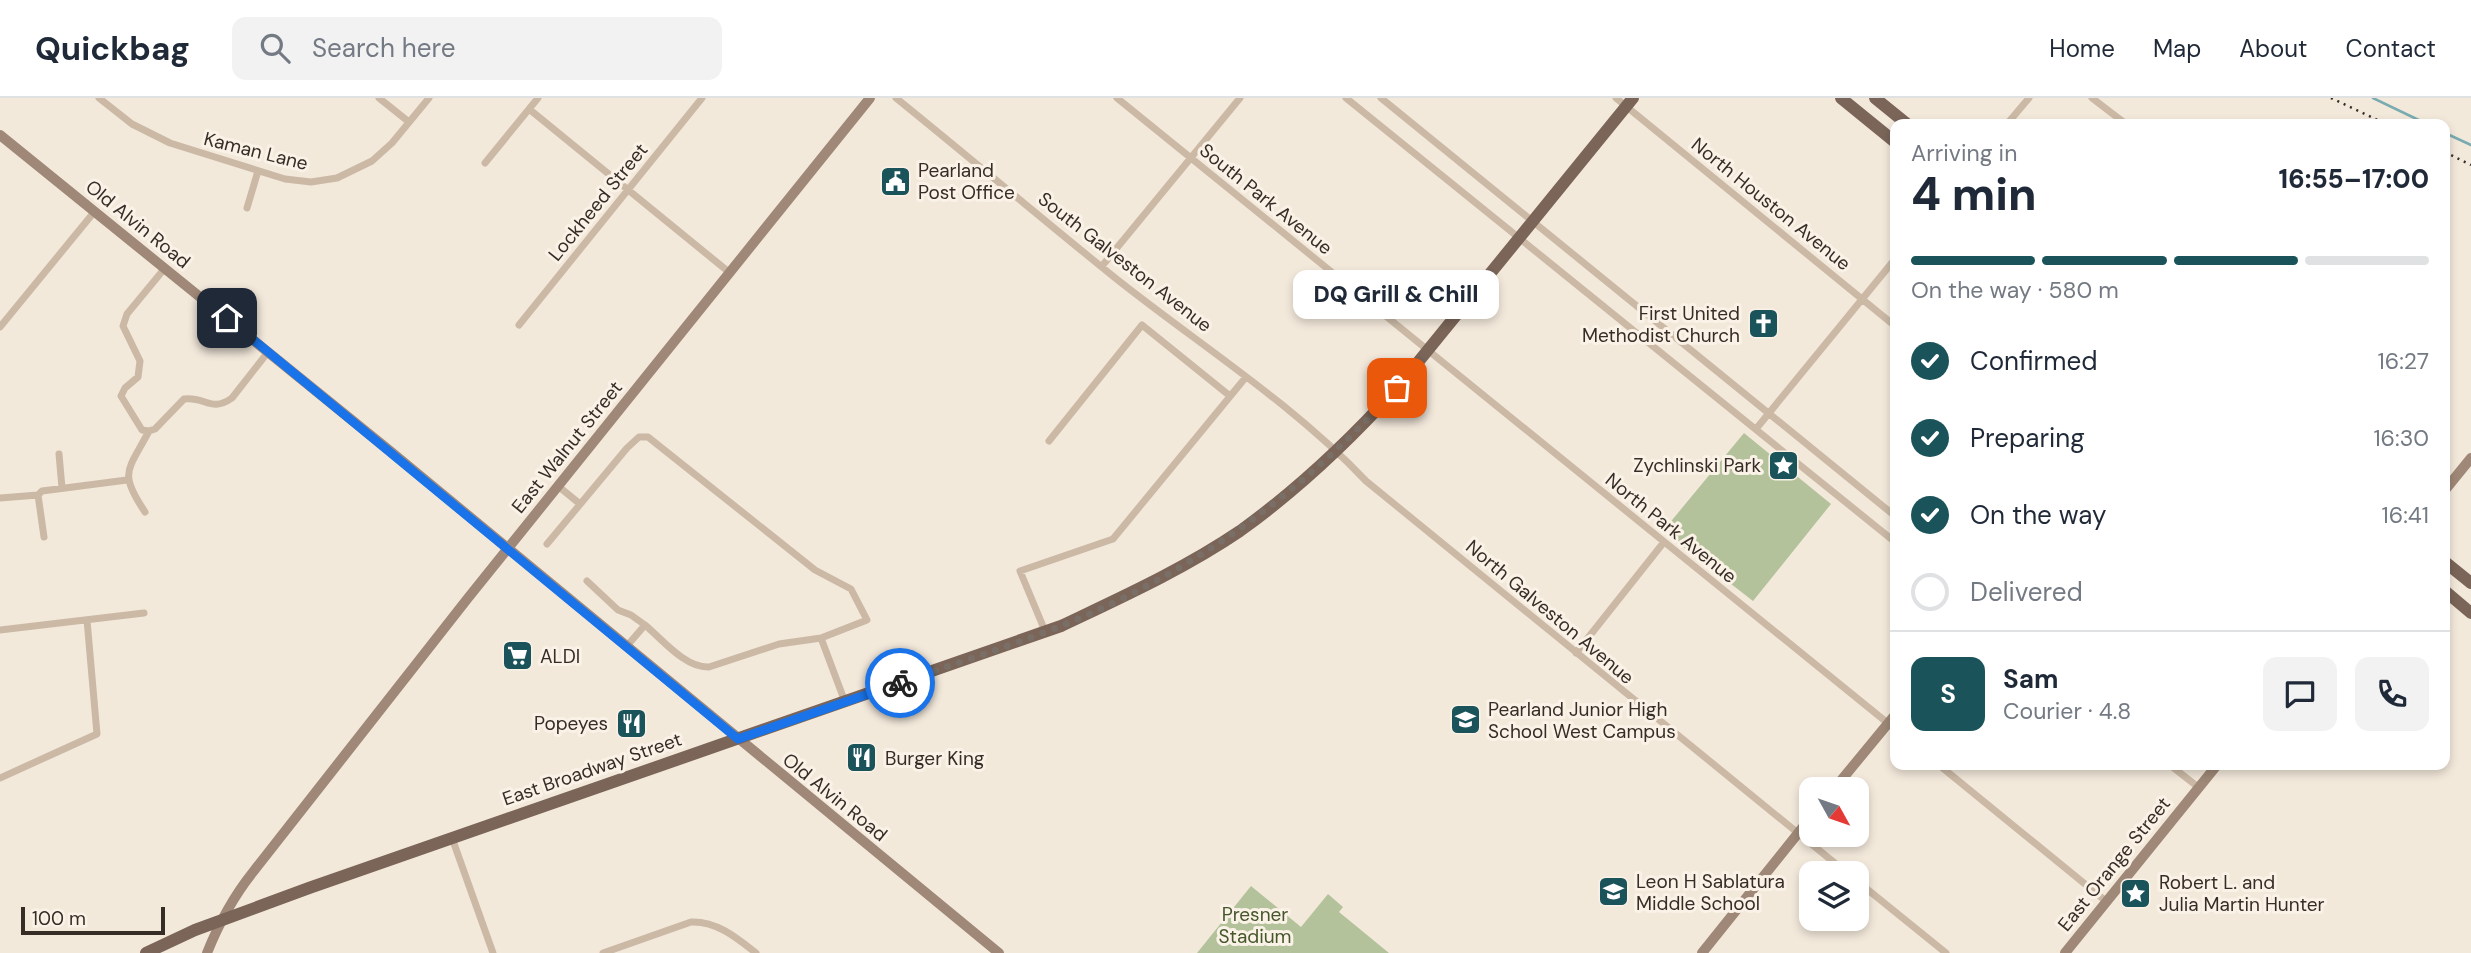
<!DOCTYPE html>
<meta charset="utf-8">
<style>
:root{--surface:#fff;--page:#f2f2f3;--text:#1f2937;--muted:#747a83;--line:#e0e1e3;--accent:#1b535a}
body{margin:0;font-family:"DM Sans",sans-serif;background:var(--page);color:var(--text);height:100vh;display:flex;flex-direction:column;font-size:26px;white-space:nowrap}
*{box-sizing:border-box;margin:0}
p{font-size:23px;color:var(--muted)}
.icon{flex:none;width:38px;height:38px;fill:none;stroke:currentColor;stroke-width:2;stroke-linecap:round;stroke-linejoin:round}
.map{position:relative;flex:1;overflow:hidden}
.sheet{position:absolute;left:1890px;top:21px;width:560px;height:651px;display:flex;flex-direction:column;background:var(--surface);border-radius:14px;box-shadow:0 4px 10px #0003}
.sheet>*{flex:none}
.needle{width:46px;rotate:130deg}
.buttons{position:absolute;left:1799px;top:679px;display:grid;gap:14px}
.buttons a{display:grid;place-items:center;width:70px;height:70px;border-radius:14px;background:var(--surface);box-shadow:0 4px 10px #0003;font-size:35px}
.scale{position:absolute;left:21px;bottom:18px;width:144px;box-sizing:border-box;padding-left:7px;border:4px solid #372d27;border-top:0;font-size:19px;line-height:24px;white-space:nowrap;color:#372d27;-webkit-text-stroke:5px #faf2e7;paint-order:stroke}
.pin{position:absolute;display:grid;place-items:center;width:60px;height:60px;color:#fff;margin:-30px;border-radius:14px;box-shadow:0 4px 10px #0006}
.courier{position:absolute;display:grid;place-items:center;width:70px;height:70px;margin:-35px;border:5px solid #1a73e8;border-radius:50%;background:#fff;color:#222;box-shadow:0 2px 9px #0007}
.bubble{position:absolute;height:49px;border-radius:14px;background:var(--surface);box-shadow:0 4px 10px #0003;font-size:23px;font-weight:800;line-height:49px;text-align:center}
.head em{font-style:normal;font-weight:800}
.head div{display:flex;flex-direction:column-reverse}
.head{display:flex;align-items:center;justify-content:space-between;height:119px;padding:0 21px}
h1{font-size:46px;font-weight:800;line-height:52px}
.bar{display:grid;grid-template-columns:repeat(4,1fr);gap:10px 7px;align-content:center;height:84px;padding:0 21px}
.bar i{height:9px;border-radius:5px;background:var(--line)}
.bar .selected{background:var(--accent)}
.bar p{grid-column:span 4}
.line{display:flex;align-items:center;gap:18px;padding:0 21px;border-top:2px solid var(--line)}
.line div{flex:1}
.round{display:grid;place-items:center;flex:none;width:74px;height:74px;border-radius:14px;background:var(--page)}
ol{padding:0 21px;list-style:none}
li{display:flex;align-items:center;gap:21px;height:77px}
li p{margin-inline-start:auto}
li .icon{padding:7px;border-radius:50%;background:var(--accent);color:#fff;stroke-width:4}
li:last-child{color:var(--muted)}
li i{width:38px;height:38px;border:4px solid var(--line);border-radius:50%}
header{display:flex;align-items:center;gap:42px;box-sizing:border-box;height:98px;padding:0 35px;background:var(--surface);border-bottom:2px solid var(--line)}
header strong{font-size:33px}
nav{display:flex;gap:38px;margin-inline-start:auto;font-size:24px}
.search{width:490px;height:63px;background:var(--page);display:flex;align-items:center;gap:18px;box-sizing:border-box;padding:0 24px;border-radius:14px;color:var(--muted);font-size:26px}
.map>svg:first-child{display:block}
</style>
<header>
<strong>Quickbag</strong>
<div class="search"><svg class="icon" aria-label="search" viewBox="0 0 24 24"><circle cx="10" cy="10" r="6"/><path d="M15 15l6 6"/></svg>Search here</div>
<nav><a>Home</a><a>Map</a><a>About</a><a>Contact</a></nav>
</header>
<div class="map">
<svg width="2471" height="855" viewBox="0 0 2471 855">
<rect width="100%" height="100%" fill="#f3e9db"/>
<path fill="#b3c29a" d="M1744 335 1831 406 1753 503 1663 433Z
M1251 788 1301 829 1328 796 1343 809 1339 814 1389 855H1197Z"/>
<g fill="none" stroke-linecap="round" stroke-linejoin="round">
<path stroke="#79abb1" stroke-width="2.5" d="M2373 0 2427 26
M2445 35 2471 47"/>
<path stroke="#cbb9a6" stroke-width="7" d="M99 0 132 26 170 45 285 81 311 84 337 80 372 63 392 45 429 0
M379 0 409 24
M896 0C969 59 1041 120 1114 179 1198 246 1291 304 1366 383L1847 775
M1117 0 1895 631
M1346 0 1895 444
M1381 0 1895 418
M1616 0 1895 228
M2092 0 2126 26
M529 11 730 175
M2007 26 2029 0
M485 65 538 0
M247 110 258 73
M1102 168 1240 0
M165 170 127 216 123 228 140 263 138 279 125 290 121 298 142 332 149 333 155 331 184 301C205 298 211 315 232 300L268 254
M519 227 702 0
M0 229 95 113
M1756 331 1895 161
M1049 343 1142 227 1230 298
M59 356 62 390
M558 388 580 406
M0 400 38 397
M145 414C118 374 128 373 149 333
M44 439 38 397 42 393 127 382
M547 446 627 350 639 339H648L815 472 851 491 867 522 821 540 845 604
M587 483 618 512 631 517 645 527
M0 532 144 515
M1045 533 1020 473 1113 441 1246 279
M626 549 645 527C663 542 685 570 709 569L779 546 821 540
M1576 555 1664 444
M1939 667 2107 804
M2170 667 2198 689
M0 680 97 636 87 522
M452 740 493 855
M1857 783 1946 855
M603 855 691 824C717 823 737 840 756 855"/>
<path stroke="#9f8877" stroke-width="10" d="M0 37 390 353 999 855
M2445 392 2471 360
M1834 691 1895 617
M207 855C219 825 233 799 253 774L468 500 870 0
M1702 855 1811 719
M2065 855 2217 667"/>
<path stroke="#7a6558" stroke-width="12" d="M1841 0 1895 44
M1875 0 1907 26
M2445 464 2471 485
M2445 493 2471 515
M146 855 195 832 309 790 1061 528C1122 499 1184 471 1240 433 1297 392 1350 342 1397 290L1633 0"/>
<path stroke="#372d27" stroke-width="2.5" stroke-dasharray="2 5" stroke-linecap="butt" d="M2331 0 2386 26
M2445 54 2471 67"/>
</g>
<g fill="none" stroke-linecap="round" stroke-linejoin="round">
<path stroke="#796f66" stroke-width="7" stroke-dasharray="0 12.6" d="M900 585C953 566 1008 549 1061 528 1194 474 1300 396 1397 290"/>
<path stroke="#1a73e8" stroke-width="9" d="M227 220 738 641 900 585"/>
</g>
<defs>
<symbol id="civic-square" viewBox="-11 -11 22 22"><rect x="-9" y="-9" width="18" height="18" rx="4" fill="#1b535a" stroke="#faf2e7"/><path d="M-.6-6.5H3V-4.5H.6V-3L4-1V1h2V6H-6V1h2V-1L-.6-3ZM-1.2 2.5V6h2.4V2.5Z" fill="#fff"/></symbol>
<symbol id="church-square" viewBox="-11 -11 22 22"><rect x="-9" y="-9" width="18" height="18" rx="4" fill="#1b535a" stroke="#faf2e7"/><path d="M-1.2-6h2.4v3.5h3.3v2.4h-3.3V6h-2.4V-.1h-3.3v-2.4h3.3Z" fill="#fff"/></symbol>
<symbol id="sight-square" viewBox="-11 -11 22 22"><rect x="-9" y="-9" width="18" height="18" rx="4" fill="#1b535a" stroke="#faf2e7"/><path d="M0-6L1.8-2.2L6-1.7L2.9 1.2L3.7 5.4L0 3.3L-3.7 5.4L-2.9 1.2L-6-1.7L-1.8-2.2Z" fill="#fff"/></symbol>
<symbol id="supermarket-square" viewBox="-11 -11 22 22"><rect x="-9" y="-9" width="18" height="18" rx="4" fill="#1b535a" stroke="#faf2e7"/><path d="M-6-5.5h2.5l.6 2H6L4.5 2H-2.5L-4.4-4H-6ZM-1.5 3.2a1.3 1.3 0 1 0 .1 0ZM3 3.2a1.3 1.3 0 1 0 .1 0Z" fill="#fff"/></symbol>
<symbol id="school-square" viewBox="-11 -11 22 22"><rect x="-9" y="-9" width="18" height="18" rx="4" fill="#1b535a" stroke="#faf2e7"/><path d="M0-5L7-2L0 1L-7-2ZM-4 1L0 2.5L4 1V4Q0 6-4 4Z" fill="#fff"/></symbol>
<symbol id="restaurant-square" viewBox="-11 -11 22 22"><rect x="-9" y="-9" width="18" height="18" rx="4" fill="#1b535a" stroke="#faf2e7"/><path d="M-5-6h1v4h1v-4h1v4h1v-4h1v5L-1.5 .5V6h-2V.5L-5-1ZM5-6V6H3V1.5H1.5Q1.5-4 5-6Z" fill="#fff"/></symbol>
</defs>
<g fill-rule="evenodd">
<use href="#civic-square" x="878" y="66" width="35" height="35"/>
<use href="#church-square" x="1746" y="208" width="35" height="35"/>
<use href="#sight-square" x="1766" y="350" width="35" height="35"/>
<use href="#supermarket-square" x="500" y="540" width="35" height="35"/>
<use href="#school-square" x="1448" y="604" width="35" height="35"/>
<use href="#restaurant-square" x="614" y="608" width="35" height="35"/>
<use href="#restaurant-square" x="844" y="642" width="35" height="35"/>
<use href="#school-square" x="1596" y="776" width="35" height="35"/>
<use href="#sight-square" x="2118" y="778" width="35" height="35"/>
</g>
<g text-anchor="middle" dominant-baseline="central" stroke-width="6" stroke-linejoin="round" paint-order="stroke">
<g font-size="19" fill="#372d27" stroke="#faf2e7">
<text transform="translate(256 53) rotate(14)">Kaman Lane</text>
<text transform="translate(1266 101) rotate(39)">South Park Avenue</text>
<text transform="translate(598 104) rotate(-51)">Lockheed Street</text>
<text transform="translate(1771 106) rotate(39)">North Houston Avenue</text>
<text transform="translate(138 126) rotate(39)">Old Alvin Road</text>
<text transform="translate(1125 164) rotate(38)">South Galveston Avenue</text>
<text transform="translate(567 349) rotate(-51)">East Walnut Street</text>
<text transform="translate(1671 430) rotate(39)">North Park Avenue</text>
<text transform="translate(1550 514) rotate(40)">North Galveston Avenue</text>
<text transform="translate(592 671) rotate(-19)">East Broadway Street</text>
<text transform="translate(835 699) rotate(39)">Old Alvin Road</text>
<text transform="translate(2114 766) rotate(-51)">East Orange Street</text>
</g>
<g font-size="19" fill="#372d27" stroke="#faf2e7" text-anchor="start">
<text x="918" y="72">Pearland<tspan x="918" dy="22">Post Office</tspan></text>
<text x="1740" y="215" text-anchor="end">First United<tspan x="1740" dy="22">Methodist Church</tspan></text>
<text x="1761" y="367" text-anchor="end">Zychlinski Park</text>
<text x="540" y="558">ALDI</text>
<text x="1488" y="611">Pearland Junior High<tspan x="1488" dy="22">School West Campus</tspan></text>
<text x="608" y="625" text-anchor="end">Popeyes</text>
<text x="885" y="660">Burger King</text>
<text x="1636" y="783">Leon H Sablatura<tspan x="1636" dy="22">Middle School</tspan></text>
<text x="2159" y="784">Robert L. and<tspan x="2159" dy="22">Julia Martin Hunter</tspan></text>
</g>
<g font-size="19" fill="#44562a" stroke="#faf2e7">
<text x="1255" y="816">Presner<tspan x="1255" dy="22">Stadium</tspan></text>
</g>
</g>
</svg>
<div class="buttons">
<a><svg class="needle" viewBox="-14 -14 28 28"><path d="M0-13l5 13h-10z" fill="#e53935"/><path d="M0 13l5-13h-10z" fill="#747a83"/></svg></a>
<a><svg class="icon" aria-label="layers" viewBox="0 0 24 24"><path d="M12 4l9 5-9 5-9-5zM3 14l9 5 9-5"/></svg></a>
</div>
<div class="scale">100 m</div>
<div class="pin" style="left:1397px;top:290px;background:#ea580c"><svg class="icon" aria-label="bag" viewBox="0 0 24 24"><path d="M5 8h14l-1 12H6zM9 8a3 3 0 0 1 6 0"/></svg></div>
<div class="pin" style="left:227px;top:220px;background:#1f2937"><svg class="icon" aria-label="home" viewBox="0 0 24 24"><path d="M3 11l9-7 9 7M6 9v11h12V9"/></svg></div>
<div class="courier" style="left:900px;top:585px"><svg class="icon" aria-label="bike" viewBox="0 0 24 24"><circle cx="6" cy="16" r="4"/><circle cx="18" cy="16" r="4"/><path d="M6 16l4-8h5l3 8M10 8l3 8H6M13 5h3"/></svg></div>
<div class="bubble" style="left:1293px;top:172px;width:206px">DQ Grill &amp; Chill</div>
<section class="sheet">
<div class="head"><div><h1>4 min</h1><p>Arriving in</p></div><em>16:55–17:00</em></div>
<div class="bar"><i class="selected"></i><i class="selected"></i><i class="selected"></i><i></i><p>On the way · 580 m</p></div>
<ol>
<li><svg class="icon" aria-label="check" viewBox="0 0 24 24"><path d="M5 12l5 5 9-10"/></svg>Confirmed<p>16:27</p></li>
<li><svg class="icon" aria-label="check" viewBox="0 0 24 24"><path d="M5 12l5 5 9-10"/></svg>Preparing<p>16:30</p></li>
<li><svg class="icon" aria-label="check" viewBox="0 0 24 24"><path d="M5 12l5 5 9-10"/></svg>On the way<p>16:41</p></li>
<li><i></i>Delivered</li>
</ol>
<div class="line" style="height:126px"><b class="round" style="background:var(--accent);color:#fff">S</b><div><b>Sam</b><p>Courier · 4.8</p></div><a class="round"><svg class="icon" aria-label="chat" viewBox="0 0 24 24"><path d="M4 5h16v11H9l-5 4z"/></svg></a><a class="round"><svg class="icon" aria-label="phone" viewBox="0 0 24 24"><path d="M5 4h4l2 5-3 2q2 4 5 5l2-3 5 2v4C11 20 4 13 5 4z"/></svg></a></div>
</section>
</div>
